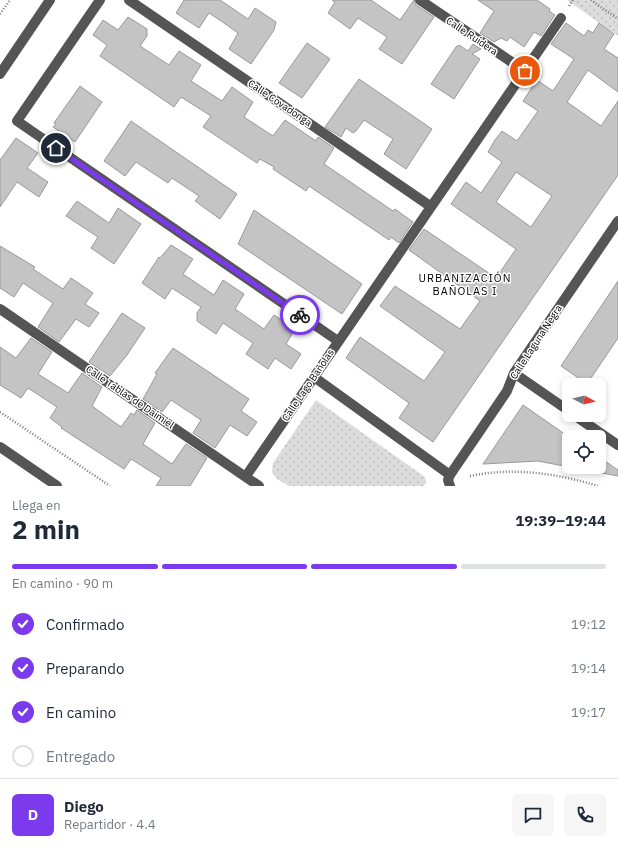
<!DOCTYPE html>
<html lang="es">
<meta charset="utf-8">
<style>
:root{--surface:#fff;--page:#f6f6f7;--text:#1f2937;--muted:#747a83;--line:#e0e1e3;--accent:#7c3aed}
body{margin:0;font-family:"IBM Plex Sans",sans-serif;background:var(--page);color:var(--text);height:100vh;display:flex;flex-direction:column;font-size:15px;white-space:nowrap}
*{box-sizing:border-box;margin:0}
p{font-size:13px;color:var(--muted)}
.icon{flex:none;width:22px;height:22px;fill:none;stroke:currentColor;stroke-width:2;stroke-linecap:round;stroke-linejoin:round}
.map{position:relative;height:486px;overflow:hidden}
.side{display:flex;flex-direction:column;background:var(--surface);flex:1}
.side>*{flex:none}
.needle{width:26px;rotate:97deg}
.tools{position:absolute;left:562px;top:378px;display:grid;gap:8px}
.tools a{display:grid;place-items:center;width:44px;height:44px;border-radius:6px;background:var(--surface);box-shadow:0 2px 6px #0003;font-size:20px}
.pin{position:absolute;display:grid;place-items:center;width:34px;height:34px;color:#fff;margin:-17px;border:2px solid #fff;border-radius:50%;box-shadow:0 1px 4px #0007}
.courier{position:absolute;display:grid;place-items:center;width:40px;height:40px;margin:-20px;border:3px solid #7c3aed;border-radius:50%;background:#fff;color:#222;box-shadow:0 1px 5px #0007}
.head em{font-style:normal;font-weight:700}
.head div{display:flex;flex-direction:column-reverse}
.head{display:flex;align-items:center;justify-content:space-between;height:68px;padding:0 12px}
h1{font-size:26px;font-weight:700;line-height:30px}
.bar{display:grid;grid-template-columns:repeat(4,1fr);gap:6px 4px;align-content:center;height:48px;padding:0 12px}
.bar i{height:5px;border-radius:3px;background:var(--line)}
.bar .active{background:var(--accent)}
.bar p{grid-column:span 4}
.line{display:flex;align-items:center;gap:10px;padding:0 12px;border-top:1px solid var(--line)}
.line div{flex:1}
.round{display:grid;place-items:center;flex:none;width:42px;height:42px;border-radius:6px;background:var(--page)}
ol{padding:0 12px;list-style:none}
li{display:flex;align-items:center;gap:12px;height:44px}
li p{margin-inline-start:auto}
li .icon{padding:4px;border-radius:50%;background:var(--accent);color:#fff;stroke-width:4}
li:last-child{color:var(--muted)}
li i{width:22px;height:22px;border:2px solid var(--line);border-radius:50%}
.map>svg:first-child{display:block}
</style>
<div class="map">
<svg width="618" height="486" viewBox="0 0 618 486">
<defs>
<pattern id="green-dots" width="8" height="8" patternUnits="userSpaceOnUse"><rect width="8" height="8" fill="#dcdcdc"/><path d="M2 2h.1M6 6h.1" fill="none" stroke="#bbb" stroke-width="1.8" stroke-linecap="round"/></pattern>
</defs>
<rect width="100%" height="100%" fill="#fff"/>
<path fill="url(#green-dots)" d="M567 0H618V36Z
M316 400 425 477 426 482 424 486H289L277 479 272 472 273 463Z"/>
<path fill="#c4c4c4" stroke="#999" fill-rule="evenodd" d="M184 0H220L248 19 255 8 276 22 274 30 251 64 229 49 238 33 224 23 209 13 199 28 176 13Z
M332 0H371L400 20 414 0 416 5 434 17 402 64 379 49 387 37 358 18 350 29 328 13 335 2Z
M478 0H537L550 9 549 11 555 15 541 36 534 32 524 47 510 37 507 41 501 38 494 42 480 33 494 11Z
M128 17 147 29V36L140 46 169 65 179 51 201 65 191 81 222 101 232 87 253 102 244 117 273 136 285 120 316 141 318 137 334 148 324 164 393 211 395 209 413 222 399 243 391 237 389 240 309 186 306 191 273 169 274 167 260 159 257 163 203 127 211 116 181 97 174 107 100 56 107 45 93 35 103 20 118 30Z
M566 23 584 36 588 30 593 33 599 23 614 34 604 49 618 58V92L588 70 567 102 601 126 618 101V175L433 442 399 418 409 403 346 358 360 337 424 381 445 352 380 306 395 286 460 329 480 301 409 250 424 229 496 278 516 249 451 204 466 182 481 193 502 162 488 152 495 140 502 131 517 141 538 111 523 101 537 80 553 91 574 59 551 44ZM516 172 552 196 531 227 496 202Z
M307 43 330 59 302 98 279 83Z
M473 44 481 49 472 54 480 59 454 99 431 84 456 47 459 45 468 51Z
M359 79 432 129 406 169 384 154 393 139 364 120 356 131 353 133 346 128 341 137 325 127Z
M80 86 102 102 75 142 53 127 56 124 54 123Z
M131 121 237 194 220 219 195 201 199 196 172 178 168 183 136 162 125 176 104 161Z
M16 138 38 153 27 168 48 182 39 197 17 182 0 207V160Z
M77 201 109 223 118 208 141 224 114 264 91 248 98 237 66 216Z
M254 210 362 284 342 314 238 244Z
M171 245 193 259 183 274 214 295 223 280 244 294 235 309 264 329 274 315 295 329 286 344 301 354 291 369 275 358 268 369 246 354 253 343 223 323 216 334 197 321V313L201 307 172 288 165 299 142 283 159 257 160 258Z
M0 246 35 267 33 269 63 289 71 278 93 293 85 304 99 313 89 327 76 319 59 342 38 327 53 303 23 283 14 297 0 288Z
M618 281V338L587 384 561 366Z
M122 313 145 328 127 355 110 376 89 362Z
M31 338 52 352 38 374 68 393 82 373 102 387 92 406 121 427 131 413 134 415 137 410 155 423 143 444 172 464 186 444 207 458 190 486H156L161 478 131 459 124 469 61 428 62 427 50 418 57 407 28 388 21 398 0 385V347L16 358Z
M173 348 249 399 241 411 257 422 247 436 230 425 215 448 193 433 201 420 171 400 162 412 143 399 157 374 155 373Z
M523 405 569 437V467L538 461 483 464Z
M599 457 618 470V476L569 467H599Z"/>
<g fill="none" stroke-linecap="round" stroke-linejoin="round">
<path stroke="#777" stroke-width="2.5" stroke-dasharray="1 2" stroke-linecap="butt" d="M591 0 618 19
M569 6 573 0
M0 14 10 0
M0 412 110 486
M470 476C513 467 556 473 598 486"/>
<path stroke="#555" stroke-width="10" d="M100 0 17 121 338 341
M129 0 430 206
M420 0 525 71
M0 74 50 0
M0 309 259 486
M514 373 569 411
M314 377 450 475
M574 415 618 445
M0 447 57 486
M246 476 561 18
M450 486 448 480 450 475 507 391 514 373 618 221"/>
</g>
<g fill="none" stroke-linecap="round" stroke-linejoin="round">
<path stroke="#595959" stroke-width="4" stroke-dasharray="0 7.2" d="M300 315 338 341 525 71"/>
<path stroke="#7c3aed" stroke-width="5" d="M56 148 300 315"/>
</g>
<g text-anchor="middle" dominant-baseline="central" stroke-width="3" stroke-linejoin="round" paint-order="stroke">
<g font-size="10" fill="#000" stroke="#fff">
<text transform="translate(472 36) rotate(34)">Calle Ruidera</text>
<text transform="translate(280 103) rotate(34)">Calle Covadonga</text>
<text transform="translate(536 342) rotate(-57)">Calle Laguna Negra</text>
<text transform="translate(308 385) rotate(-56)">Calle Lago Bañolas</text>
<text transform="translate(130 397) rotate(34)">Calle Tablas de Daimiel</text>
</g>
<g font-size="11" letter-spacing="1" fill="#000" stroke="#fff">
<text x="465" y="278">URBANIZACIÓN<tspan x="465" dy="13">BAÑOLAS I</tspan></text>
</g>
</g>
</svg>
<div class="tools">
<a><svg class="needle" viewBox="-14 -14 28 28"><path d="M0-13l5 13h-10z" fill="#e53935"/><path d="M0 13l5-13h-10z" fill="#747a83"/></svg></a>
<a><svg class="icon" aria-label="locate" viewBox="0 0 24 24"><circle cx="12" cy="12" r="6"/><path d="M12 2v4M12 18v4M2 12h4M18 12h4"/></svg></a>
</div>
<div class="pin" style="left:525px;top:71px;background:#ea580c"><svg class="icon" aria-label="bag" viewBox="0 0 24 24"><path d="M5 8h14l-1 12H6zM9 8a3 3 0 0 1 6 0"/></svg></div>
<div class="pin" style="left:56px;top:148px;background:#1f2937"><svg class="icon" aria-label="home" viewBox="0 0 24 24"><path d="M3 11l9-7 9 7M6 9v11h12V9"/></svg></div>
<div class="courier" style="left:300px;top:315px"><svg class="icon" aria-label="bike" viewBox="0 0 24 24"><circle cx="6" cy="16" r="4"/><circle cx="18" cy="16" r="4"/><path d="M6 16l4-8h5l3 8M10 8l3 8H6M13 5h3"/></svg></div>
</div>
<section class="side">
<div class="head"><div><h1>2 min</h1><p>Llega en</p></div><em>19:39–19:44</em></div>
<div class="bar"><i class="active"></i><i class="active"></i><i class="active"></i><i></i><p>En camino · 90 m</p></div>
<ol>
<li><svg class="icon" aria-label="check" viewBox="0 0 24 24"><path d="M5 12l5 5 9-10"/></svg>Confirmado<p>19:12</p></li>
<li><svg class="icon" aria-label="check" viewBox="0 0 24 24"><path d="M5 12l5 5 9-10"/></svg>Preparando<p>19:14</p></li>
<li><svg class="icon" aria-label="check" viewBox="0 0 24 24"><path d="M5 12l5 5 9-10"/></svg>En camino<p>19:17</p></li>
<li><i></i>Entregado</li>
</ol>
<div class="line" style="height:72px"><b class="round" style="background:var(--accent);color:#fff">D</b><div><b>Diego</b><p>Repartidor · 4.4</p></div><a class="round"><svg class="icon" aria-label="chat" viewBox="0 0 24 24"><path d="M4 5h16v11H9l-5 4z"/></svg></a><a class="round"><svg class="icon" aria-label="phone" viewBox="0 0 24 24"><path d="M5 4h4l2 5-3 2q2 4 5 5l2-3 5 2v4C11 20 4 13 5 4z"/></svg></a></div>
</section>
